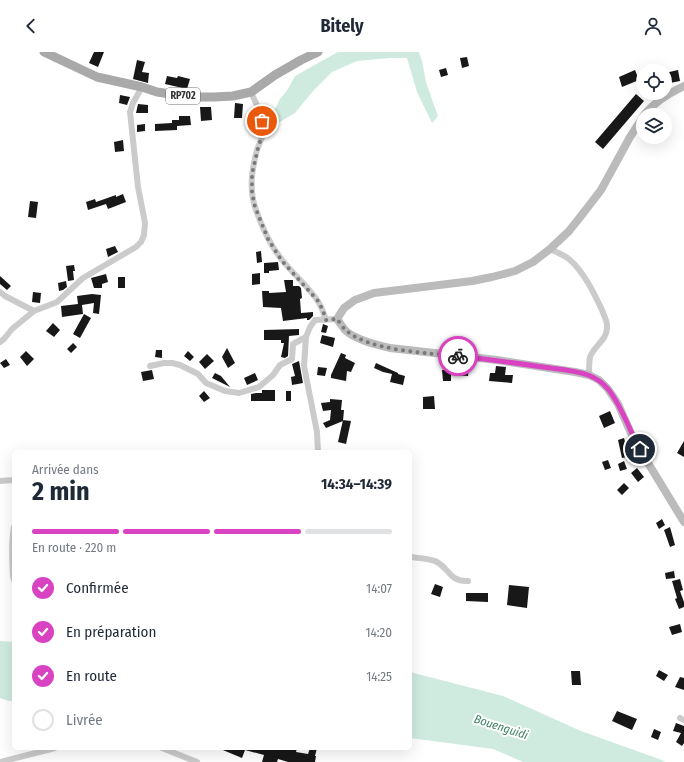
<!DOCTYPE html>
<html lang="fr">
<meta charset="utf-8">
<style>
:root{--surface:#fff;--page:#f2f2f3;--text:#1f2937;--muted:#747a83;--line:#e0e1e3;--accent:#d942c1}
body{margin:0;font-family:"Fira Sans Condensed",sans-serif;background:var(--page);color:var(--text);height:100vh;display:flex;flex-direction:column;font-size:15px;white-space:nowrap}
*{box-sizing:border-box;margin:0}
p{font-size:13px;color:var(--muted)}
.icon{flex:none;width:22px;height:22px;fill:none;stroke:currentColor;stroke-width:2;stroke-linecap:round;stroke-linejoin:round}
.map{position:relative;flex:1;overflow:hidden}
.panel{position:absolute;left:12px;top:398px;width:400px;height:300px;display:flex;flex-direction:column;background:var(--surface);border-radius:6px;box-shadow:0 4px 16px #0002}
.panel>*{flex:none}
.buttons{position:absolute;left:636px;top:12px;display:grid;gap:8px}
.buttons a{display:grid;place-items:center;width:36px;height:36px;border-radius:50%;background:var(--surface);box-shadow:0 4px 16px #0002;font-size:20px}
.pin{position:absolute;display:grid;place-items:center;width:34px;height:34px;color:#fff;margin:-17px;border:2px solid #fff;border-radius:50%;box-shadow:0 1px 4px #0007}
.courier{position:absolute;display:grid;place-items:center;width:40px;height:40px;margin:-20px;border:3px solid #d942c1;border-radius:50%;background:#fff;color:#222;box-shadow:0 1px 5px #0007}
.head em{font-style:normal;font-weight:700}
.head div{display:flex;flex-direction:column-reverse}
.head{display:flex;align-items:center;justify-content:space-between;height:68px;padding:0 20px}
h1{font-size:26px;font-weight:700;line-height:30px}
.bar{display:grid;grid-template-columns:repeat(4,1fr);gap:6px 4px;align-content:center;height:48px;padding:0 20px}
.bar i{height:5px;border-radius:3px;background:var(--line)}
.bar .active{background:var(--accent)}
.bar p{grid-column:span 4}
ol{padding:0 20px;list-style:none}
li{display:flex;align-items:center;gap:12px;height:44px}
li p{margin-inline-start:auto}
li .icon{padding:4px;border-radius:50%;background:var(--accent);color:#fff;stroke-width:4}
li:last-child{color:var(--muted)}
li i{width:22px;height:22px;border:2px solid var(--line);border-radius:50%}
header{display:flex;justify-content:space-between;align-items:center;height:52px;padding:0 20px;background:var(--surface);font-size:18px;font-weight:700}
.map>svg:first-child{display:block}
</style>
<header><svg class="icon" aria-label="back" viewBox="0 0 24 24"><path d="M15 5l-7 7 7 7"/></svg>Bitely<svg class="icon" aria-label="person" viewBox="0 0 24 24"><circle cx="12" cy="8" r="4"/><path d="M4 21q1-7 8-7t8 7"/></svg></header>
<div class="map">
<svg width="684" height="710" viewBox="0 0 684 710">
<rect width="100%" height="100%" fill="#fff"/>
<path fill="#cfebe0" d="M338 0H419L422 9 426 30 438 64 432 71 417 40 407 6H390L357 9 332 20 314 38 295 61 268 77 265 72 271 65 280 47 288 37 295 24Z
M0 589 14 590V649H9L0 646Z
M410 620 503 644 581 679 662 708 665 710H523L493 697 410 686Z"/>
<path fill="#181818" d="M94 0H104L98 15 89 11Z
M467 5 469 14 462 16 460 6Z
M137 8 145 10 142 20 149 21 148 31 133 27Z
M446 16 448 23 441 25 439 18Z
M635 18 639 28 622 35 619 25Z
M678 18 680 29 665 32V21Z
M167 24 177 26 178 24 190 27 187 37 165 32Z
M636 42 644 49 603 97 595 90Z
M120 43 130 45 127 53 119 51Z
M235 51 243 52 242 66H234Z
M138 52 148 53V61H136Z
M200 55H211L212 68 201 69Z
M179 64H190L191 73 177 74V78L155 79V72L172 71V68H179Z
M145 72V79L137 80V73Z
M123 88 124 99 115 100 114 90Z
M123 142 126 150 108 157 106 152 88 158 86 150 95 147 96 150 116 143V145Z
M30 149 38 150 36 166 28 165Z
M115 194 118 200 108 205 106 197Z
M261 199 262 210 257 211 256 200Z
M278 210 279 218 269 219V221H264V211Z
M74 213 75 219H73L74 228 68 229 66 214Z
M260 221V232L252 233V222Z
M106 222 108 230 102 232V236H94L91 226Z
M0 224 11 234 7 238 0 232Z
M118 225H125V236H118Z
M284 228H293V234H299L301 236 302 246 300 247 301 261 313 260V264L309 268H307V266L283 269 281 256 263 255 262 239H269V241L286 240Z
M66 229 67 235 63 238 59 239 58 231Z
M33 240 41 241 40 251 32 250Z
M92 242 101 243 99 262 93 261 94 251 82 253 83 262 62 265 61 254 78 252 77 244Z
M84 262 91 266 80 286 73 282Z
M53 271 60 278 54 285 46 279Z
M323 272 328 274 326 281 321 280Z
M299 277V283L289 284 288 304 285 306 281 305 284 291H281V288H264V278Z
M322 283 335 286 333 295 320 291Z
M73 291 77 295 71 301 67 297Z
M227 296 235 311 228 316 222 305Z
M156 298H162V306L155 305Z
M26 299 34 307 27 314 20 305Z
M188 299 194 305 190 309 184 304Z
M341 301 346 303 345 306 355 311 351 320 347 319 346 329 331 326V323Z
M207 302 214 309 205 317 199 310Z
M6 307 10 313 4 316 0 311Z
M299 309 303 331 292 333 291 325 295 324 292 312Z
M376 311 398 321V322L405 324 403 333 390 330 392 322 383 320 374 316Z
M496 314 506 315 505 323H513L512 331 489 329 490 321H495Z
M318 315 327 316 325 324 317 323Z
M460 315 469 316 468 324 451 323V329H443L442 318 459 317Z
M152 318 154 327 143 329 141 320Z
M215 321 221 324 230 335 212 326Z
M255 321 258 328 247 333 244 326Z
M262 338H275V349H251V342L256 341H262Z
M204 339 210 346 204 350 199 344Z
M286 339H291V349H286Z
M434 344 435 357H423V345Z
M330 347 342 348 341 358H344L343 369 326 376 323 371 330 368 331 358 323 359 321 351 330 350Z
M610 359 615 371 604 376 599 364Z
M343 368 351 369 346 392 338 390Z
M624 386 627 397H630L632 404 622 406 618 388Z
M684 389V405L677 401Z
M608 408 611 416 605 418 602 410Z
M624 409 627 417 620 419 618 412Z
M637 416 644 425 638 430 631 421Z
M624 431 629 436 622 443 617 438Z
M662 467 665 473 659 477 656 471Z
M670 475 675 493 670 495 664 478Z
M674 519 675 526 666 527 665 521Z
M680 527 683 538 680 539 684 550V555L679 557 675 547 677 546 672 529Z
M435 532 443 535 440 545 431 542Z
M509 533 529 535 527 556 507 553Z
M466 541H488V550L466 549Z
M680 572 682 580 672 583 669 575Z
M659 618 668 623 664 629 656 624Z
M571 619H580L581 633H572Z
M680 625 684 626V638L675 635Z
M617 659 637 667 632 678 612 669Z
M676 671 684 674V691L682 694 676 690 681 681 673 679Z
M654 677 661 680 658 688 651 685Z
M218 696H297L296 700 308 702 310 696H317L315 704H316L315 710H288L278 707 277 710H262L264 703 245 698 242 706Z"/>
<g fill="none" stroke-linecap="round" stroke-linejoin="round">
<path stroke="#cbcbcb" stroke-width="6" d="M251 40C256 52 265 67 263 81 262 87 259 92 257 98 252 117 249 136 255 155 261 173 271 195 283 209 294 223 310 236 319 251 322 256 324 262 326 268
M550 197C556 200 564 203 569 207 584 220 594 241 602 258 604 264 608 270 607 276 607 288 594 294 590 305 589 311 589 317 589 323
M0 240 5 244 34 259
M0 290 4 287 12 277 34 259 57 250 83 226 136 195 141 190 144 183 145 171 138 135 130 60 133 51 142 35
M150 314 164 311H172L180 313 198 322 206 331 225 339 239 341 259 335 273 323 280 313 292 307 293 292 306 285
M318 400 317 380 304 314 306 285 310 275 315 268 337 267
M0 429 14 428
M14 475C11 491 12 508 13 524L14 528
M410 505C418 506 427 506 435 509 450 516 449 530 468 529
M680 666 684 668
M162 696 197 710
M0 710 55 696"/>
<path stroke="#bbb" stroke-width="8" d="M644 63C655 49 669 41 684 34
M643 65 630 85 601 138 581 164 569 179 550 197 533 210 515 219 492 225 472 229 374 241 355 248 344 256 337 267C340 271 342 274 345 278 355 288 377 293 390 296L497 308 575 320 589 323 599 328 608 337 618 352 634 388 684 470"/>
<path stroke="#a9a9a9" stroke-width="9" d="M44 0 97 25 142 35 157 40 191 45H214L233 44 251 40 275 23 301 8 318 0"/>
</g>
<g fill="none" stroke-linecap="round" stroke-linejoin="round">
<path stroke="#797979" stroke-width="4" stroke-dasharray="0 7.2" d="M262 69 263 81 258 96 252 122V141L255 155 268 187 282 209 319 250 323 259 326 268 337 267C340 271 343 276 347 279 370 299 428 301 458 304"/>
<path stroke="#d942c1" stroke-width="5" d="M458 304C486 307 515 311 543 315 558 317 574 318 588 323 596 326 603 331 608 337 622 354 629 378 640 397"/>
</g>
<g text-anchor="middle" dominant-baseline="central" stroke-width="4" stroke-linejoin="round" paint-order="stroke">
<rect fill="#fff" stroke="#6f6f6f" stroke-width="1" x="166" y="36" width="34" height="16" rx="3"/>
<g font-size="10" font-weight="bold" fill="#313131">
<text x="183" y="44">RP702</text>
</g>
<g font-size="12" font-style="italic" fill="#3f8268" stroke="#fff">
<text transform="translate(501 675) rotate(18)">Bouenguidi</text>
</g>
</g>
</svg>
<div class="buttons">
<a><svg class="icon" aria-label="locate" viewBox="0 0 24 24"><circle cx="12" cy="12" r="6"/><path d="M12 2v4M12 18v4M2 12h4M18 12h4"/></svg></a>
<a><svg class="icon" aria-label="layers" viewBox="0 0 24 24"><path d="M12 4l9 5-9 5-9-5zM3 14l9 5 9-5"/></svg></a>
</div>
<div class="pin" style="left:262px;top:69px;background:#ea580c"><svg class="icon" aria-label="bag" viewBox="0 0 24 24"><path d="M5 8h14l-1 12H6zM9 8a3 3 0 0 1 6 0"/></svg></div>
<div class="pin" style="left:640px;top:397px;background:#1f2937"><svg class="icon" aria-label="home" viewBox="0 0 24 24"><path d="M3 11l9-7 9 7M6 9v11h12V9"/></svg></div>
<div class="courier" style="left:458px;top:304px"><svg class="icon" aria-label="bike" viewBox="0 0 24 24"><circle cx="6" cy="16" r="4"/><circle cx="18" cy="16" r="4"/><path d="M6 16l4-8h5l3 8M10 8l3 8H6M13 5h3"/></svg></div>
<section class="panel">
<div class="head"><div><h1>2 min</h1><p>Arrivée dans</p></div><em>14:34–14:39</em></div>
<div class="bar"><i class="active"></i><i class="active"></i><i class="active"></i><i></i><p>En route · 220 m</p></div>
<ol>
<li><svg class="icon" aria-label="check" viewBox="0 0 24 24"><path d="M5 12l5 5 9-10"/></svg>Confirmée<p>14:07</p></li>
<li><svg class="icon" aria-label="check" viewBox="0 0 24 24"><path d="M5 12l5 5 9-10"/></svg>En préparation<p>14:20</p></li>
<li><svg class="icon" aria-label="check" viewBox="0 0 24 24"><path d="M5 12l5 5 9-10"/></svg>En route<p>14:25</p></li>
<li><i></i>Livrée</li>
</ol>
</section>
</div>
